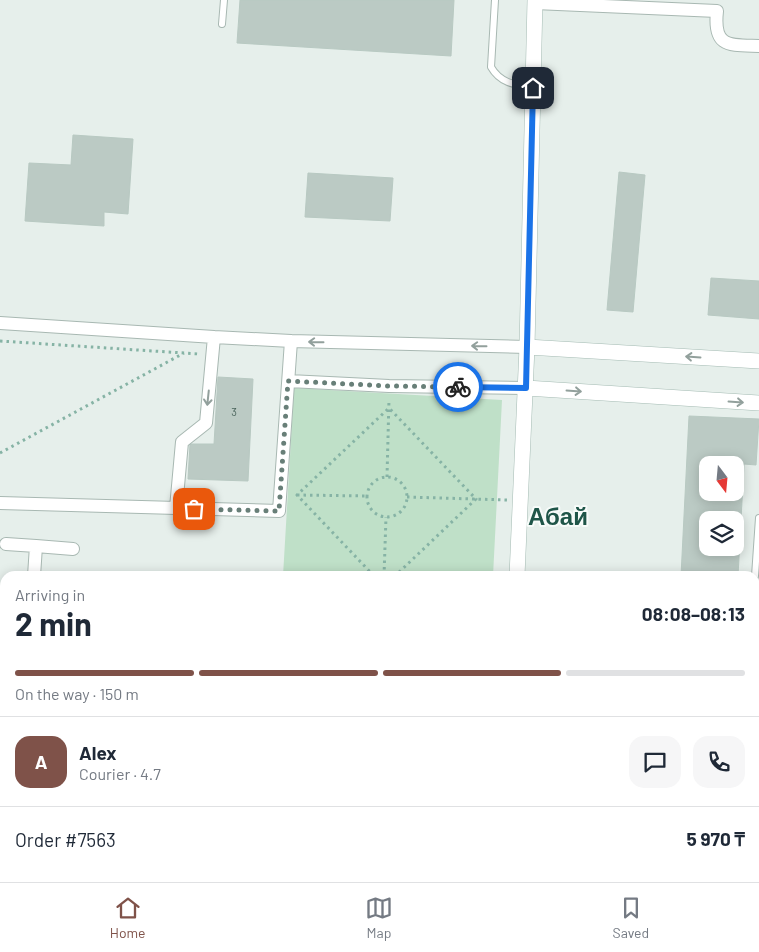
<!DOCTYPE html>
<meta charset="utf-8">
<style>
:root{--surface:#fff;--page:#f6f6f7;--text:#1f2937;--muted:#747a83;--line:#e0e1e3;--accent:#7f5249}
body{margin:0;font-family:Barlow,sans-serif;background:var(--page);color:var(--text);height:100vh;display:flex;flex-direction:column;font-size:19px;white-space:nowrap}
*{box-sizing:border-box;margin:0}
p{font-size:16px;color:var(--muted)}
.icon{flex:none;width:28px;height:28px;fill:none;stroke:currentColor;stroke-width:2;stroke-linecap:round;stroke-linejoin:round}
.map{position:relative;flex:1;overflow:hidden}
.sheet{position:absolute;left:0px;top:571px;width:760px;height:311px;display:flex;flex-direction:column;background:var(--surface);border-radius:15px 15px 0 0;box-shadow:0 2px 12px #0003}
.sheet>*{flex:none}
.needle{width:32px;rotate:164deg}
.tools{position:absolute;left:699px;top:456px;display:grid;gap:10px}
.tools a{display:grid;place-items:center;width:45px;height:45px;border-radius:10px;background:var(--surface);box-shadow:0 2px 12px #0003;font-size:25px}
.pin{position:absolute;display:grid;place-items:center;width:42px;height:42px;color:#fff;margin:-21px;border-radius:10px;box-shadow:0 2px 8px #0006}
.courier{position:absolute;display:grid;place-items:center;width:50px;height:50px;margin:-25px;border:4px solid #1a73e8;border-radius:50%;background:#fff;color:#222;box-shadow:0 1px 6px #0007}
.summary em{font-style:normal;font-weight:700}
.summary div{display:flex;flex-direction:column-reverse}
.summary{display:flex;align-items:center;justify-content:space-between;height:85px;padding:0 15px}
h1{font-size:32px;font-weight:700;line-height:38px}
.bar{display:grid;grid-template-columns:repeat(4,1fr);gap:8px 5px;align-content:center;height:60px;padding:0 15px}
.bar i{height:6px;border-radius:4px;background:var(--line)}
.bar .current{background:var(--accent)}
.bar p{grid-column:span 4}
.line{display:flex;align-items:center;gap:12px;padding:0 15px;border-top:1px solid var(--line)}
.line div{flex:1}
.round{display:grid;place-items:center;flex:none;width:52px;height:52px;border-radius:15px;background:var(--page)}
.tabs{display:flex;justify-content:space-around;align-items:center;height:70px;border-top:1px solid var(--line);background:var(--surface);font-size:14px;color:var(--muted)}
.tabs a{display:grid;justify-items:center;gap:2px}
.tabs .current{color:var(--accent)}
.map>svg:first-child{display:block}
</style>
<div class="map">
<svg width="759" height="882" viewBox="0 0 759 882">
<rect width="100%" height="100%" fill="#e6efeb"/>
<path fill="#d4dfda" d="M0 871H5V878H121L122 882H0Z"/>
<path fill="#bfe0c8" d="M294 388 502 400 493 576H283Z
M121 878 524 882H122Z"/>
<path fill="#bbcac4" stroke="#b8c9c2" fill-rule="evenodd" d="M240 0H454L451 56 237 43Z
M73 135 133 139 128 214 104 212V226L25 221 29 163 71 165Z
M619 172 645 175 633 312 607 310Z
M308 173 393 178 390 221 305 217Z
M711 278 759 281V319L708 315Z
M218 377 253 379 248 481 188 479 190 444H214Z
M689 416 759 419 756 465 744 464 738 576H681ZM708 465H735V492H708ZM708 520H735V548H708Z
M755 823H759V862H755Z
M616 878H646L645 882H616Z"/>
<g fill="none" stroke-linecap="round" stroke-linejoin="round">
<defs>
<path id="lane" d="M495 0 491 67C500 83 515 85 533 88
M222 24 224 0
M755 576 759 518
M755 815 759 814"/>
<path id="street" d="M535 3 717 11C713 48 729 45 759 46
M0 323 214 337
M289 381 389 386 526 388
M0 503 279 511 291 341
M176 508 182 442 206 423 214 337 291 341 527 347
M6 544 36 546
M34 576 36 546 73 549"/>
<path id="secondary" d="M527 347 759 361
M526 388 759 403
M517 576 527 347 535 0
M0 797H5"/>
</defs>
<use href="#lane" stroke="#a8b8b2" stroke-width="8"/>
<use href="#street" stroke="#a8b8b2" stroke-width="14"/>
<use href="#secondary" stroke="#a4bbb3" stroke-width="16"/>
<path stroke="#86b3a5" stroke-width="3" stroke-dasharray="2.5 4" stroke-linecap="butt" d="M0 341 199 354
M0 453 184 353
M387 477 389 399
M367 497a20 20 0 1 1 40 0a20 20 0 1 1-40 0Z
M297 495 367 496
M407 497 507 500
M374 576 297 495 389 408 476 499 395 576
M384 576 386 517
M419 882V878
M456 882V878"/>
<use href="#lane" stroke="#fff" stroke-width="6"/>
<use href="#street" stroke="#fff" stroke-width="12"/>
<use href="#secondary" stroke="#fff" stroke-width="15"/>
</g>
<defs><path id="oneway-shaft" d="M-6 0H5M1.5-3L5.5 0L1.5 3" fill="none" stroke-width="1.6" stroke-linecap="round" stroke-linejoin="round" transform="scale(1.25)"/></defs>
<g stroke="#92a09c">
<use href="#oneway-shaft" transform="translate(316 342) rotate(-179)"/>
<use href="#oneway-shaft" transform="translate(479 346) rotate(-179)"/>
<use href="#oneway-shaft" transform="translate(693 357) rotate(-176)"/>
<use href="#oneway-shaft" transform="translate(574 391) rotate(4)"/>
<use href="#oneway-shaft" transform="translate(208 398) rotate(96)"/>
<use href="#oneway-shaft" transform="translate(736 402) rotate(4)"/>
</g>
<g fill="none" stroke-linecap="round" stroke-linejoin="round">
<path stroke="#687f78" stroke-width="5" stroke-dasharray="0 9" d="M194 509 279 511 288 381 389 386 458 387"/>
<path stroke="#1a73e8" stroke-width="6" d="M458 387 526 388 533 88"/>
</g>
<g text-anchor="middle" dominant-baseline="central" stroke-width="4" stroke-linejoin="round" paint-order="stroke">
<g font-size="11" fill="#4a645c">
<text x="234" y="411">3</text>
</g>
<g font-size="24" font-weight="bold" fill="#1f5548" stroke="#f7fbf9">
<text x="558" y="515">Абай</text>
</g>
</g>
</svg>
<div class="tools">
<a><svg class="needle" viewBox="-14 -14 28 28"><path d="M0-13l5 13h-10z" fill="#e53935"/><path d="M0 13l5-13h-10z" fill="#747a83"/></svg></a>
<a><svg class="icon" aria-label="layers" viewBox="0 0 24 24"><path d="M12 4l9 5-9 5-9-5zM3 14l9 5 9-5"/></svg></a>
</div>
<div class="pin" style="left:194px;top:509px;background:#ea580c"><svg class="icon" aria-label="bag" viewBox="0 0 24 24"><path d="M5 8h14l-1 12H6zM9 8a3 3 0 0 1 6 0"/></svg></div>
<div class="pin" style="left:533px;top:88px;background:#1f2937"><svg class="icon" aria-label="home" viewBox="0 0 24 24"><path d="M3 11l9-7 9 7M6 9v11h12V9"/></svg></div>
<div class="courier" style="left:458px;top:387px"><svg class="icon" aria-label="bike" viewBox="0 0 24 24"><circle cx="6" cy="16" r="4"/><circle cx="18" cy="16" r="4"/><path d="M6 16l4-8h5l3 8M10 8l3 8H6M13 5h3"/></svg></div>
<section class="sheet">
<div class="summary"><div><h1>2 min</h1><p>Arriving in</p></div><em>08:08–08:13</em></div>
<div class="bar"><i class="current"></i><i class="current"></i><i class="current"></i><i></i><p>On the way · 150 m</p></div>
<div class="line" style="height:90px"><b class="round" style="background:var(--accent);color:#fff">A</b><div><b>Alex</b><p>Courier · 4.7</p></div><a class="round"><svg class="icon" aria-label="chat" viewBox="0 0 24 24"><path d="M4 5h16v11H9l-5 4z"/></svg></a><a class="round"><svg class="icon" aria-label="phone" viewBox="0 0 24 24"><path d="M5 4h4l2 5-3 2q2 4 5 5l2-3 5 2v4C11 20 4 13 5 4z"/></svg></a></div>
<div class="line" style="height:65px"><div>Order #7563</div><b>5 970 ₸</b></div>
</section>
</div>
<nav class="tabs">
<a class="current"><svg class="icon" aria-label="home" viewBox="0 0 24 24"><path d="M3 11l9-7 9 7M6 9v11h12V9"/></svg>Home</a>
<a><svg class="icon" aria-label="map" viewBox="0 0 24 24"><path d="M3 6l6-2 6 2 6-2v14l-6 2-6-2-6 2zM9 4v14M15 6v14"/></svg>Map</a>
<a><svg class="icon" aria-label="saved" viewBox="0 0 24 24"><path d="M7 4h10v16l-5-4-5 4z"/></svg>Saved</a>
</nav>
